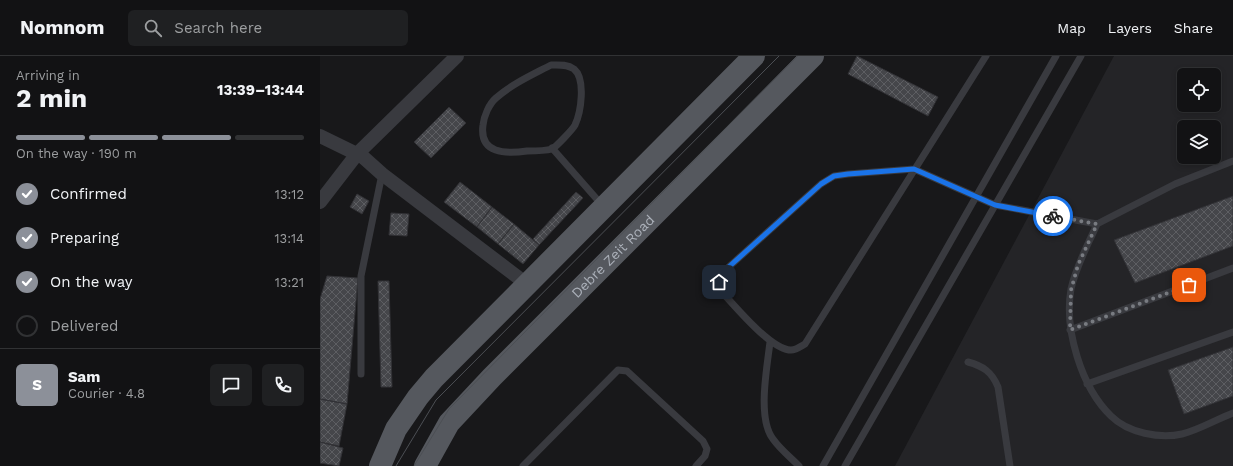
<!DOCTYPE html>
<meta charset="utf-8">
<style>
:root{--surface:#121214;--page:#1f2022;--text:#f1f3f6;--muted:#9c9ea0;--line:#313234;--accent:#8c9099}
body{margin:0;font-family:"Work Sans",sans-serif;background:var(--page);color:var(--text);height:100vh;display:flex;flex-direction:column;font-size:15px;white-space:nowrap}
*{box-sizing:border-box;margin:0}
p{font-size:13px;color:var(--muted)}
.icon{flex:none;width:22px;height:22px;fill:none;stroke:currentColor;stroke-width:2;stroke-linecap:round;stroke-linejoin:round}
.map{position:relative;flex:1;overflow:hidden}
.sheet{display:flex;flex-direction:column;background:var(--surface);width:320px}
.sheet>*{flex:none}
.fabs{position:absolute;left:857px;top:12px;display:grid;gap:8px}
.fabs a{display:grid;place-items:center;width:44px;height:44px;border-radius:6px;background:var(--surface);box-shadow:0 2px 6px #0003,0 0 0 1px var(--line);font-size:20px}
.pin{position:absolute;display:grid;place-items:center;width:34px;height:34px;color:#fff;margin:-17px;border-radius:8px;box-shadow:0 2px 6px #0006}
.courier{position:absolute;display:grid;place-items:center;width:40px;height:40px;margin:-20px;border:3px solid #1a73e8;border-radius:50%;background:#fff;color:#222;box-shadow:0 1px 5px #0007}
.head em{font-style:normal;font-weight:700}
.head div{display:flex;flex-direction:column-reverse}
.head{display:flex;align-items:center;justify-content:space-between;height:68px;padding:0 16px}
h1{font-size:26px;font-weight:700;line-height:30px}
.bar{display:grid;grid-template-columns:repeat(4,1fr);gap:6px 4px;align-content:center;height:48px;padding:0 16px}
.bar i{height:5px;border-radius:3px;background:var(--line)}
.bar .on{background:var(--accent)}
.bar p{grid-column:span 4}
.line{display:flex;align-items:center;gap:10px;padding:0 16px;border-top:1px solid var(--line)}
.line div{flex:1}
.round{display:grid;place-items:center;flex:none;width:42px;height:42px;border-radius:6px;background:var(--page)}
ol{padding:0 16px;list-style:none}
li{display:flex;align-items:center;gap:12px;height:44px}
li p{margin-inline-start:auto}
li .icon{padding:4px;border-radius:50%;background:var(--accent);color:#fff;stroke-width:4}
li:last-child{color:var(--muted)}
li i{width:22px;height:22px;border:2px solid var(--line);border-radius:50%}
header{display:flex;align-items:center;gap:24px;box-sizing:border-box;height:56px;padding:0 20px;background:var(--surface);border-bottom:1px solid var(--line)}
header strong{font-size:19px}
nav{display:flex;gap:22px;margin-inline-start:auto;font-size:14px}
.search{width:280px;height:36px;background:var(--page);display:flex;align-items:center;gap:10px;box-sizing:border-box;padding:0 14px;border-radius:6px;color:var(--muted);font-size:15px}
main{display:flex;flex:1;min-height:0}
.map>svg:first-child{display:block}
</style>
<header>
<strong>Nomnom</strong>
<div class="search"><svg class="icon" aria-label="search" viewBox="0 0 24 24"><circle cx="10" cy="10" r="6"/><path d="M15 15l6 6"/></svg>Search here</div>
<nav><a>Map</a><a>Layers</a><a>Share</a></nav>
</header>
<main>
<section class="sheet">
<div class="head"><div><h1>2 min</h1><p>Arriving in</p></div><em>13:39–13:44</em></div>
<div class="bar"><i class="on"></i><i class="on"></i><i class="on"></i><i></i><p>On the way · 190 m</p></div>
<ol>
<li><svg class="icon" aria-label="check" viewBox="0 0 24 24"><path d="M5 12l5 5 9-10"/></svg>Confirmed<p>13:12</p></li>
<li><svg class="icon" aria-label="check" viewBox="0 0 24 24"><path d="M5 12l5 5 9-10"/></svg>Preparing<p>13:14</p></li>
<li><svg class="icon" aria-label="check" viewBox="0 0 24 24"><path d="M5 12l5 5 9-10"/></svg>On the way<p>13:21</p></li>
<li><i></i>Delivered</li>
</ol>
<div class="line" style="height:72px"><b class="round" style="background:var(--accent);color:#fff">S</b><div><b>Sam</b><p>Courier · 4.8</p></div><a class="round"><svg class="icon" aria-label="chat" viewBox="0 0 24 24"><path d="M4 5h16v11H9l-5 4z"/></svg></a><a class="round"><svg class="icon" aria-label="phone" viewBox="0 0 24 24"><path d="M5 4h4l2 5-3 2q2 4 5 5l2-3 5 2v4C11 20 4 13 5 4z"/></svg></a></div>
</section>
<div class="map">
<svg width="913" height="410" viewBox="0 0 913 410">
<defs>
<pattern id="building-cross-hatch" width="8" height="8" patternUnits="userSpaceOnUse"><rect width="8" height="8" fill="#45464a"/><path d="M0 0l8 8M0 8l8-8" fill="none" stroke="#5d5e62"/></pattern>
</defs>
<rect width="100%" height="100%" fill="#18181a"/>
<path fill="#242427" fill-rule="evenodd" d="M794 0H913V410H575ZM864 19H894V49H864ZM864 71H894V101H864Z"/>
<path fill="url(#building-cross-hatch)" stroke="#323236" d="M537 0 618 41 608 60 528 18Z
M129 51 146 67 111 102 94 86Z
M140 126 172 151 157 171 124 146Z
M256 136 263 142 219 189 213 183Z
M37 138 49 145 42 158 30 151Z
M913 140V190L815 227 794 184Z
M172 151 194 168 178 188 157 171Z
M71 157 89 158 87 180 69 179Z
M194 168 219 189 203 208 178 188Z
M7 220 38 222 27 348 0 343V243Z
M58 225H69L72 331H61Z
M913 291V340L864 358 848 314Z
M0 343 27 348 19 390 0 386Z
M0 386 23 392 19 410 0 407Z"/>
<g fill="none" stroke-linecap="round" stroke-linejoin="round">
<path stroke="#393a3f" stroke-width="7" d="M666 0 485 288C480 291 476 294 471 294 451 294 415 250 401 235L399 226 402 217 501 128 514 120 528 118 594 113 675 149 777 168 855 128 913 105
M231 9C238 9 247 8 254 13 266 23 261 56 255 69 253 73 236 91 232 93 225 95 214 95 207 95 186 98 159 98 163 69 164 60 169 48 176 42 192 28 212 19 231 9Z
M232 92 282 149
M777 168C768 189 756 210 751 233 744 273 761 331 791 360 808 377 840 383 862 378 879 374 897 363 913 357
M750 274 913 212
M450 286C447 312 437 362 453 383 460 393 470 401 479 410
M648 306C663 310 672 316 678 331L690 410
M41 318V220L62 118
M767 328 913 276
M203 410 298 314 307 315 383 385 387 393 385 400 376 410
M503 410 736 0
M525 410 761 0"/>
<path stroke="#393a3f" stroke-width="14" d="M0 80 43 101 62 118 208 229
M0 146 37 98 137 0"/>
<g stroke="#55585e" stroke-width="22">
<path d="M60 410 76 373 98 341 114 322 434 0"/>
<path id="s1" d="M105 410 129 367 172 321 493 0"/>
</g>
<path stroke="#4c4f54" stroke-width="1" d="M76 410 116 344 459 0
M94 410 129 353 477 0"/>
</g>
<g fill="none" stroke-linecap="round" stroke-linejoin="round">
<path stroke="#787b81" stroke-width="4" stroke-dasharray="0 7.2" d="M733 160 777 168 758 209 751 234 750 274 869 229"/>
<path stroke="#1a73e8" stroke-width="5" d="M399 226 402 217 501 128 514 120 528 118 594 113 675 149 733 160"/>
</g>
<g text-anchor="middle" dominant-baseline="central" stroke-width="3" stroke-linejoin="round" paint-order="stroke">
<g font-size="14" fill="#abb0b9" stroke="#131315">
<text stroke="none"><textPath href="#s1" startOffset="283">Debre Zeit Road</textPath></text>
</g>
</g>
</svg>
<div class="fabs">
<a><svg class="icon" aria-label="locate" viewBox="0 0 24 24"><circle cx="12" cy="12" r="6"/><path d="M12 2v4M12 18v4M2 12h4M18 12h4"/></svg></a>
<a><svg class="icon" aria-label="layers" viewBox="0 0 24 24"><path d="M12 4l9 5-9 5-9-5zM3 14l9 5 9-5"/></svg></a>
</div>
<div class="pin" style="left:869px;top:229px;background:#ea580c"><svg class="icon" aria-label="bag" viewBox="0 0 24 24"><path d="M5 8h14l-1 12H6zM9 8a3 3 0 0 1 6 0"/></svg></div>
<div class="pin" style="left:399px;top:226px;background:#1f2937"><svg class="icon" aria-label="home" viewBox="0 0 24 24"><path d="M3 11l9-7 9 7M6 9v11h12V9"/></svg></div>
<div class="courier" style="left:733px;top:160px"><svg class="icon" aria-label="bike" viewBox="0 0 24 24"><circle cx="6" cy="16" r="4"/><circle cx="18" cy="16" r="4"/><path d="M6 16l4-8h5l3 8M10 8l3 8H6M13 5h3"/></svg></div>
</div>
</main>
